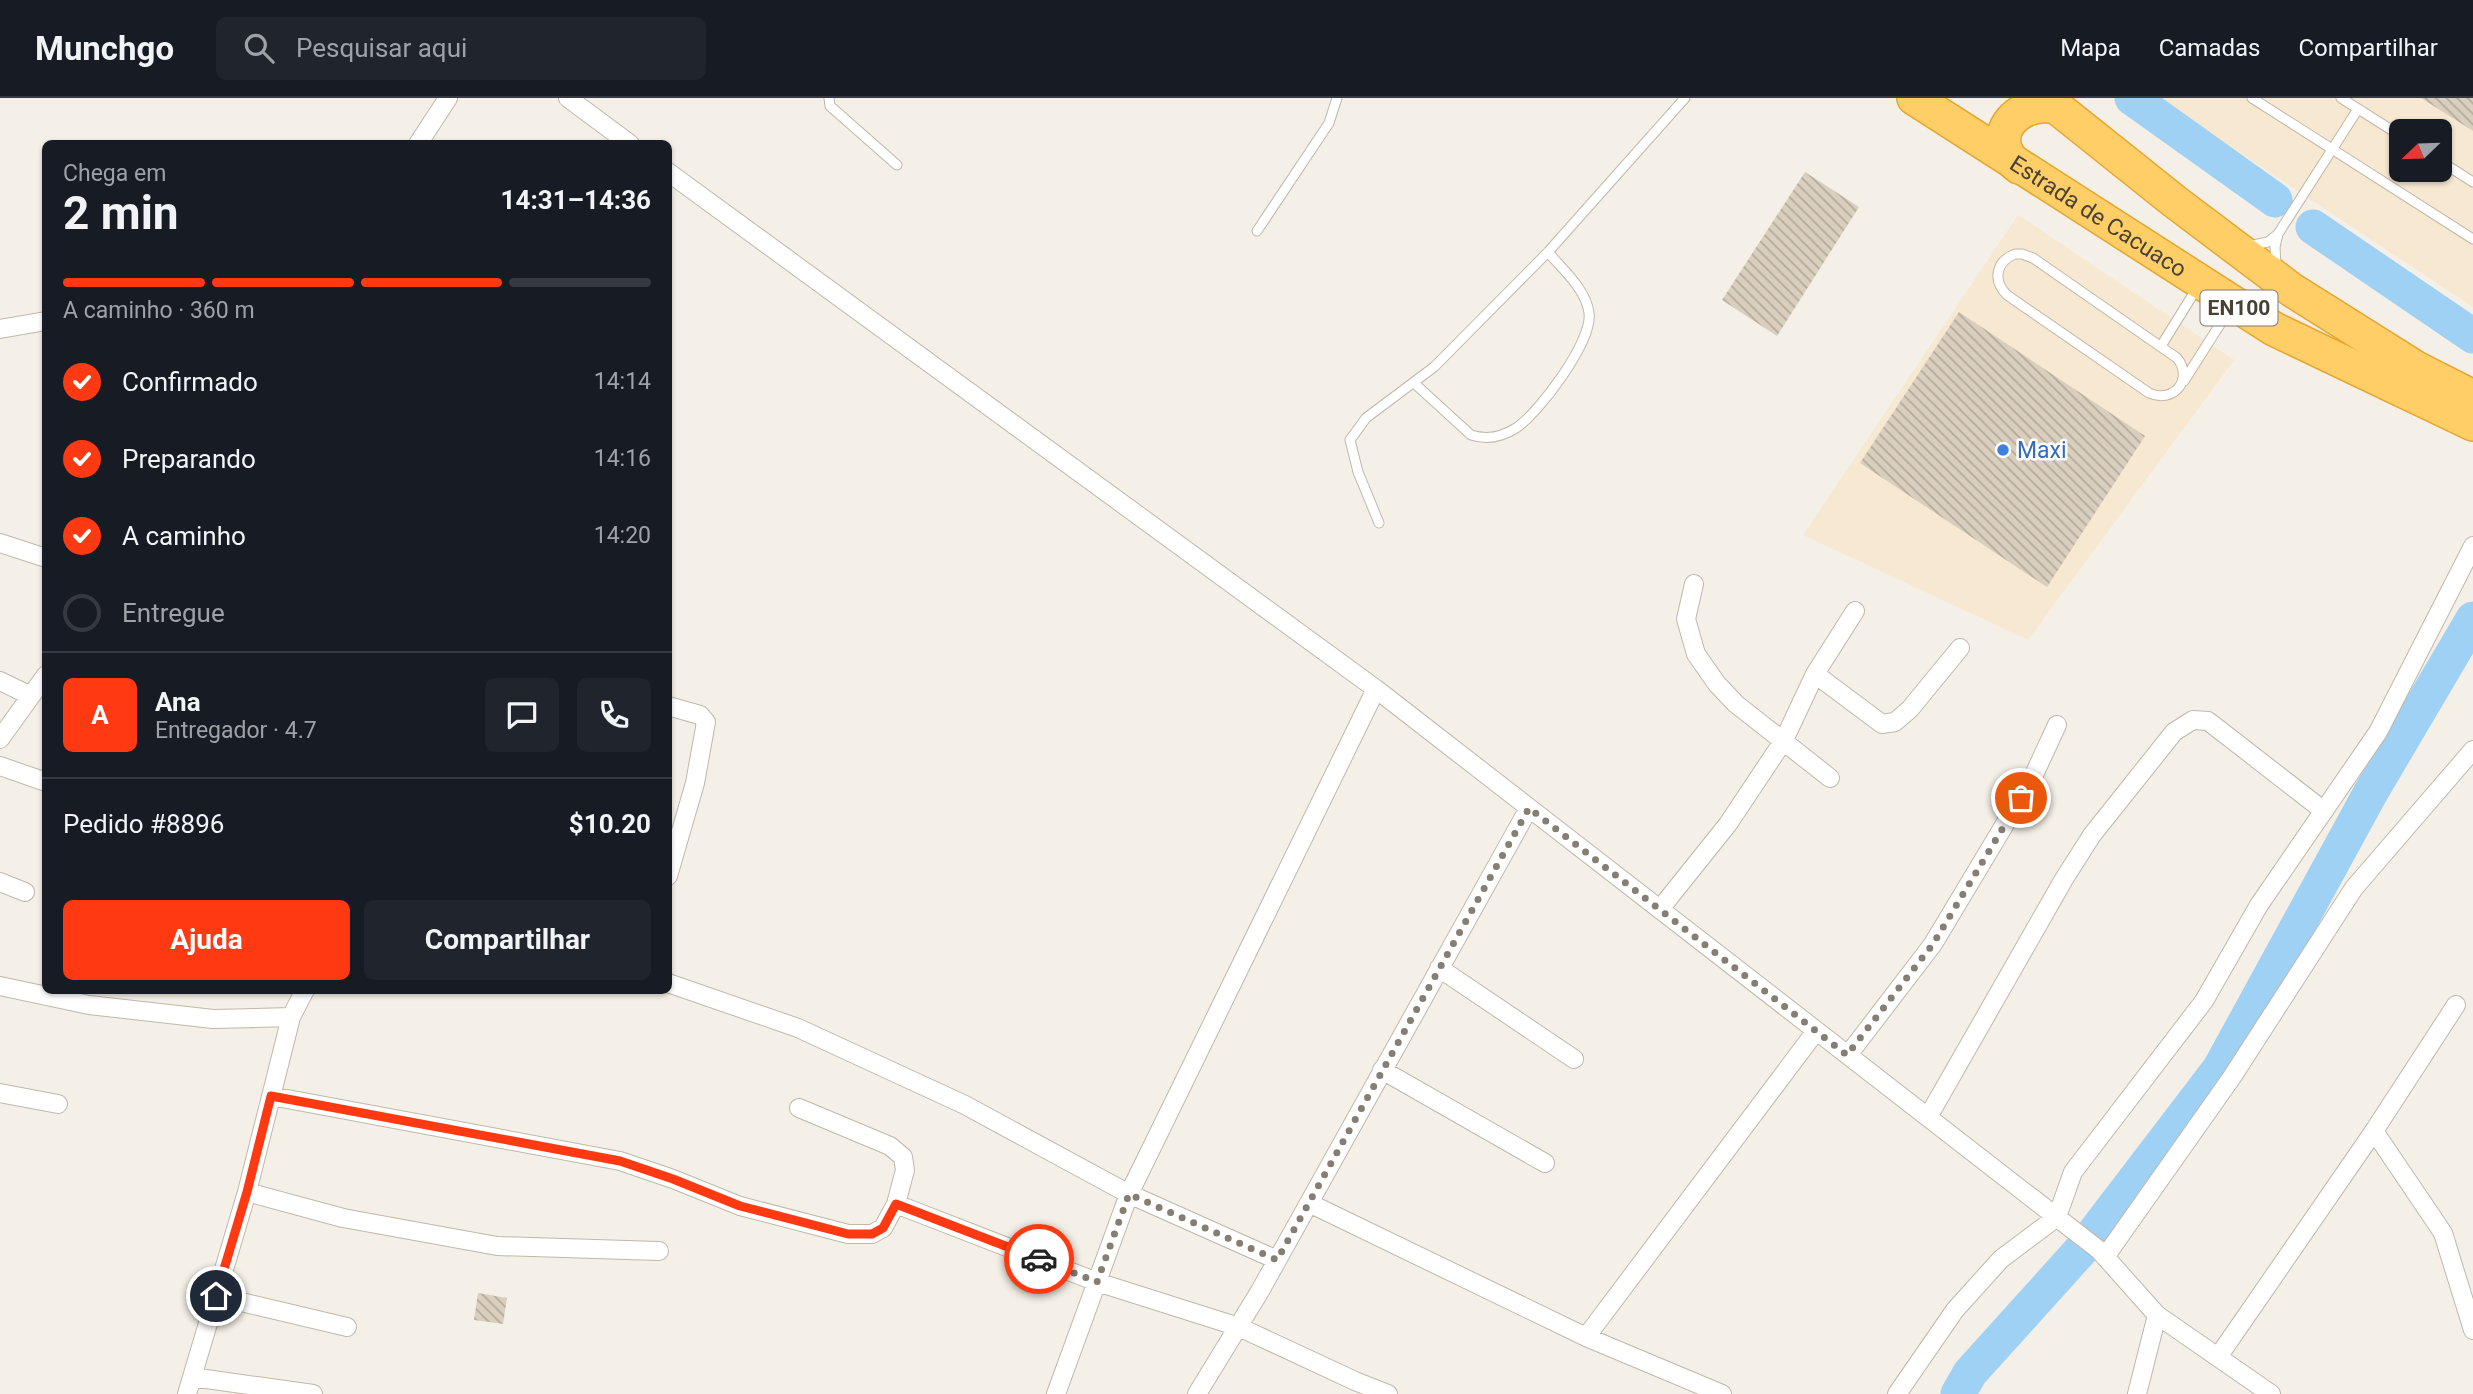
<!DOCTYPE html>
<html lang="pt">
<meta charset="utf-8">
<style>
:root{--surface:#171b24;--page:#20242c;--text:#f1f3f6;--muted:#9ea1a6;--line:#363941;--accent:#ff3a13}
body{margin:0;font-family:Roboto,sans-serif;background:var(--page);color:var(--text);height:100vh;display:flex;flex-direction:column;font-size:26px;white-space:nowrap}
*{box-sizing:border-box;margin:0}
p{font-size:23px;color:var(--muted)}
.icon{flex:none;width:38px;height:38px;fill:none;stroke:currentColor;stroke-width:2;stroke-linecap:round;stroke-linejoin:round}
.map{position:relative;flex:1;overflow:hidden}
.details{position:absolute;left:42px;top:42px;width:630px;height:854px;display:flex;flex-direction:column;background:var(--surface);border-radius:10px;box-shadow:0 2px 5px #0004}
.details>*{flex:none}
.needle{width:46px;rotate:247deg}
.controls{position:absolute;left:2389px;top:21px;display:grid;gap:14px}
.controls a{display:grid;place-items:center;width:63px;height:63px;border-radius:10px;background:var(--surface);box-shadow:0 2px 5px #0004;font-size:35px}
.pin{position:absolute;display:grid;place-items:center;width:60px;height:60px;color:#fff;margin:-30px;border:4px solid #fff;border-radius:50%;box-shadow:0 2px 7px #0007}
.courier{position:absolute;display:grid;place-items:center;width:70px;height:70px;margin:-35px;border:5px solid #ff3a13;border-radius:50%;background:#fff;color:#222;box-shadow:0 2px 9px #0007}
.headline em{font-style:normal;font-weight:700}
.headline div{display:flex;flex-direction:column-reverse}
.headline{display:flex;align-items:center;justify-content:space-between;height:119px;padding:0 21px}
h1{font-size:46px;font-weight:700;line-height:52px}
.bar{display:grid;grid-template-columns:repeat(4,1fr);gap:10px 7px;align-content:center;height:84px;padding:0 21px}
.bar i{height:9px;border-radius:5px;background:var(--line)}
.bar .selected{background:var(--accent)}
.bar p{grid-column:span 4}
.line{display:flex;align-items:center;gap:18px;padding:0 21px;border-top:2px solid var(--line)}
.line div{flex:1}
.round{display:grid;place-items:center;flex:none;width:74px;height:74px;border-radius:10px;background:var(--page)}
ol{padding:0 21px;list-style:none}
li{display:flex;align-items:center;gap:21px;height:77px}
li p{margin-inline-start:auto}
li .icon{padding:7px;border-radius:50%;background:var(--accent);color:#fff;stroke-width:4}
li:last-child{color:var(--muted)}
li i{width:38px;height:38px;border:4px solid var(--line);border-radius:50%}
.action{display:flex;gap:14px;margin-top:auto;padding:14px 21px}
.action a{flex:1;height:80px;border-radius:10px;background:var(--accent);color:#fff;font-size:28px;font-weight:700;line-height:80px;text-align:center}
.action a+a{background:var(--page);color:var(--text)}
header{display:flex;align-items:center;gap:42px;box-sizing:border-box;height:98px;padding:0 35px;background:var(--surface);border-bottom:2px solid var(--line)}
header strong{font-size:33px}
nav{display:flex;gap:38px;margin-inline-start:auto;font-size:24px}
.search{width:490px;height:63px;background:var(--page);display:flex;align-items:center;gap:18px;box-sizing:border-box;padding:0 24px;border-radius:10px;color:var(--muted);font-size:26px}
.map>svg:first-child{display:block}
</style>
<header>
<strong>Munchgo</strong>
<div class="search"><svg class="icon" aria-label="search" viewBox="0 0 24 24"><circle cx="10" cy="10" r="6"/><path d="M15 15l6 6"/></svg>Pesquisar aqui</div>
<nav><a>Mapa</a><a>Camadas</a><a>Compartilhar</a></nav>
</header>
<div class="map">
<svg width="2473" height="1296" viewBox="0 0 2473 1296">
<defs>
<pattern id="building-back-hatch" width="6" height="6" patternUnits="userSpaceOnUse" patternTransform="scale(1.75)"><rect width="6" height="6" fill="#dacfbe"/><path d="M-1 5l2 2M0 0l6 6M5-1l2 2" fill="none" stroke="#b3aa9b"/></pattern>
</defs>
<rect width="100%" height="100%" fill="#f4f0e7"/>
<path fill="#f7e8d1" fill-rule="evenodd" d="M2157 0H2473V209ZM2401 33H2440V72H2401Z
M2018 117 2234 262 2028 542 1803 437Z"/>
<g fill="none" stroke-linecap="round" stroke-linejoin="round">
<path stroke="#9fd1f5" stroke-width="35" d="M2132 0 2275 102
M2313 129 2473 238
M1958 1296 1970 1275 2081 1152 2220 970 2371 694 2473 521"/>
</g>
<path fill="url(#building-back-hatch)" d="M2421 0H2473V33Z
M1805 74 1859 109 1777 238 1722 202Z
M1959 214 2145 338 2047 489 1860 365Z
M478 1195 507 1200 503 1226 474 1222Z"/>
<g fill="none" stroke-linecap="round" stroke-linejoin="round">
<defs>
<path id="lane" d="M829 0 830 8 897 67
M2252 0 2473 141
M2341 0 2401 38
M2440 63 2473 84
M1257 133 1329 25 1337 0
M2248 148 2268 144 2278 136
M2015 156H2022L2033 160 2177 260C2194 281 2174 306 2149 295L2007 197C1993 183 1995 164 2015 156Z
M2276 167 2275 149 2278 136 2358 11
M2161 248 2197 190
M2184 283 2231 209
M1414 285 1471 337C1487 342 1502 339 1516 330 1539 315 1593 243 1589 215 1586 191 1563 172 1548 154
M1379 425 1358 374 1350 342 1366 320 1434 269 1548 154 1685 0"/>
<path id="street" d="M568 0 630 46
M418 46 448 0
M668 74 1376 591 2099 1152 2157 1217 2271 1296
M0 231 46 223
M0 445 46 460
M1694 486 1686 521 1696 556 1717 586 1736 606 1830 680
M1815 576 1882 626 1895 624 1910 611 1960 550
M0 583 31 598
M668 608 700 617 706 624 695 685 668 778
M0 641 46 577
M0 668 46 684
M0 784 25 794
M1660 811 1728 726 1784 642 1815 576 1855 513
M1439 870 1574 961
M668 885 798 930 965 1007 1129 1096 1277 1162
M0 888 89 907 213 921 291 919
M1848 957 1933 846 2032 681 2057 627
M1382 972 1545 1065
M0 995 58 1006
M271 998 620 1063 673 1081 740 1108 848 1136H872L883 1130 896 1106 905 1072 903 1059 890 1048 799 1010
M1928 1019 2064 781 2092 737 2174 634 2193 622 2208 623 2324 713
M2374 1033 2443 1135 2473 1232
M247 1094 343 1120 497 1148 659 1153
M1309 1105 1586 1239 1722 1296
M896 1106 1097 1184 1239 1229 1355 1283 1388 1296
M2105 1159 2232 979 2354 790 2473 652
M216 1198 347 1229
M1586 1239 1816 933
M2218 1259 2374 1033 2456 907
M192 1279 313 1296
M187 1296 247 1094 291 919 305 892
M1056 1296 1129 1096 1376 591
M1197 1296 1260 1193 1529 710
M1897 1296 1955 1212 2001 1161 2057 1119 2073 1074 2204 903 2259 807 2378 634 2473 448
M2137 1296 2157 1217"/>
<g id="highway">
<path id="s1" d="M1914 0 2274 231 2473 326"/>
<path d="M2045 0 2174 103 2292 192 2416 270 2473 299"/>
<path d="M2019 69C1983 41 2016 0 2057 9"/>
</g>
</defs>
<use href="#lane" stroke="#c0b8a9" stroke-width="11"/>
<use href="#street" stroke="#c0b8a9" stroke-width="20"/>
<use href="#highway" stroke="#e7a52e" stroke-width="36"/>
<use href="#lane" stroke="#fff" stroke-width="9"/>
<use href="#street" stroke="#fff" stroke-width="18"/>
<use href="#highway" stroke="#ffce67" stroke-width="33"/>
</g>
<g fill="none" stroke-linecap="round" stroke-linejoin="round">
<path stroke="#847e73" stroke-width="7" stroke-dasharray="0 12.6" d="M1039 1161 1097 1184 1129 1096 1277 1162 1529 710 1847 957 1933 846 2021 700"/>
<path stroke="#ff3a13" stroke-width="9" d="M216 1198 247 1094 271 998 620 1063 673 1081 740 1108 848 1136H872L883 1130 896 1106 1039 1161"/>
</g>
<circle fill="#3f7fe0" stroke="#fff" stroke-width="2.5" cx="2003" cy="352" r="7"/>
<g text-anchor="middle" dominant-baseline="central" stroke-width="5" stroke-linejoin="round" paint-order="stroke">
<rect fill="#fff" stroke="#7f7a72" stroke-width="2" x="2200.5" y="192.5" width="77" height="35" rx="5"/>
<g font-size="21" font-weight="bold" fill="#484135">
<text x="2239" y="210">EN100</text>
</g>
<g font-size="23" fill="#484135" stroke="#fff">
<text stroke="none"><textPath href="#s1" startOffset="219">Estrada de Cacuaco</textPath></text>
</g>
<g font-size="23" fill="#366cbe" stroke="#fff" text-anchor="start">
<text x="2017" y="352">Maxi</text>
</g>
</g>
</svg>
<div class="controls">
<a><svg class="needle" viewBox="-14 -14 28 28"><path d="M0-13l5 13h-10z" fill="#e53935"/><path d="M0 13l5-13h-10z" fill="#9ea1a6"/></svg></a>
</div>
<div class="pin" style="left:2021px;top:700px;background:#ea580c"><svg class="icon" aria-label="bag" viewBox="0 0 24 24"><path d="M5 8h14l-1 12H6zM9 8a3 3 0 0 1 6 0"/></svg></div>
<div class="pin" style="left:216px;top:1198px;background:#1f2937"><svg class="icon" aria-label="home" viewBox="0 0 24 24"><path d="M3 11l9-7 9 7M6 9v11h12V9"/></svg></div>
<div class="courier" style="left:1039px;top:1161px"><svg class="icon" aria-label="car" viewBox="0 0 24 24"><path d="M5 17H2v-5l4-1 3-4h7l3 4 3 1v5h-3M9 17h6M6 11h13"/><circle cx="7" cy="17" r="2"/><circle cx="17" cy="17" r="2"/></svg></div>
<section class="details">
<div class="headline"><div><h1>2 min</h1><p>Chega em</p></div><em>14:31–14:36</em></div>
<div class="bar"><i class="selected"></i><i class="selected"></i><i class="selected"></i><i></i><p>A caminho · 360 m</p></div>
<ol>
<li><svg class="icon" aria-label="check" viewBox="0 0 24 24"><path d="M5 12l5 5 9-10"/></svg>Confirmado<p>14:14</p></li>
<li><svg class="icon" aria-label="check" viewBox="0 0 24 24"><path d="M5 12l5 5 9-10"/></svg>Preparando<p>14:16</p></li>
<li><svg class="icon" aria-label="check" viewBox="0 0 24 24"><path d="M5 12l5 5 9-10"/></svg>A caminho<p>14:20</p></li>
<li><i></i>Entregue</li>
</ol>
<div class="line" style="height:126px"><b class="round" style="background:var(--accent);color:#fff">A</b><div><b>Ana</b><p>Entregador · 4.7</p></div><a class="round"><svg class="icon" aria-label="chat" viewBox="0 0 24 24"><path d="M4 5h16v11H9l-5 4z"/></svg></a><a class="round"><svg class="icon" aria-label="phone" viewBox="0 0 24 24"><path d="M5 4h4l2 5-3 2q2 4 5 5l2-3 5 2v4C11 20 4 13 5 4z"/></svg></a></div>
<div class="line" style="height:91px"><div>Pedido #8896</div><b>$10.20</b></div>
<div class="action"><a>Ajuda</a><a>Compartilhar</a></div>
</section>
</div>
